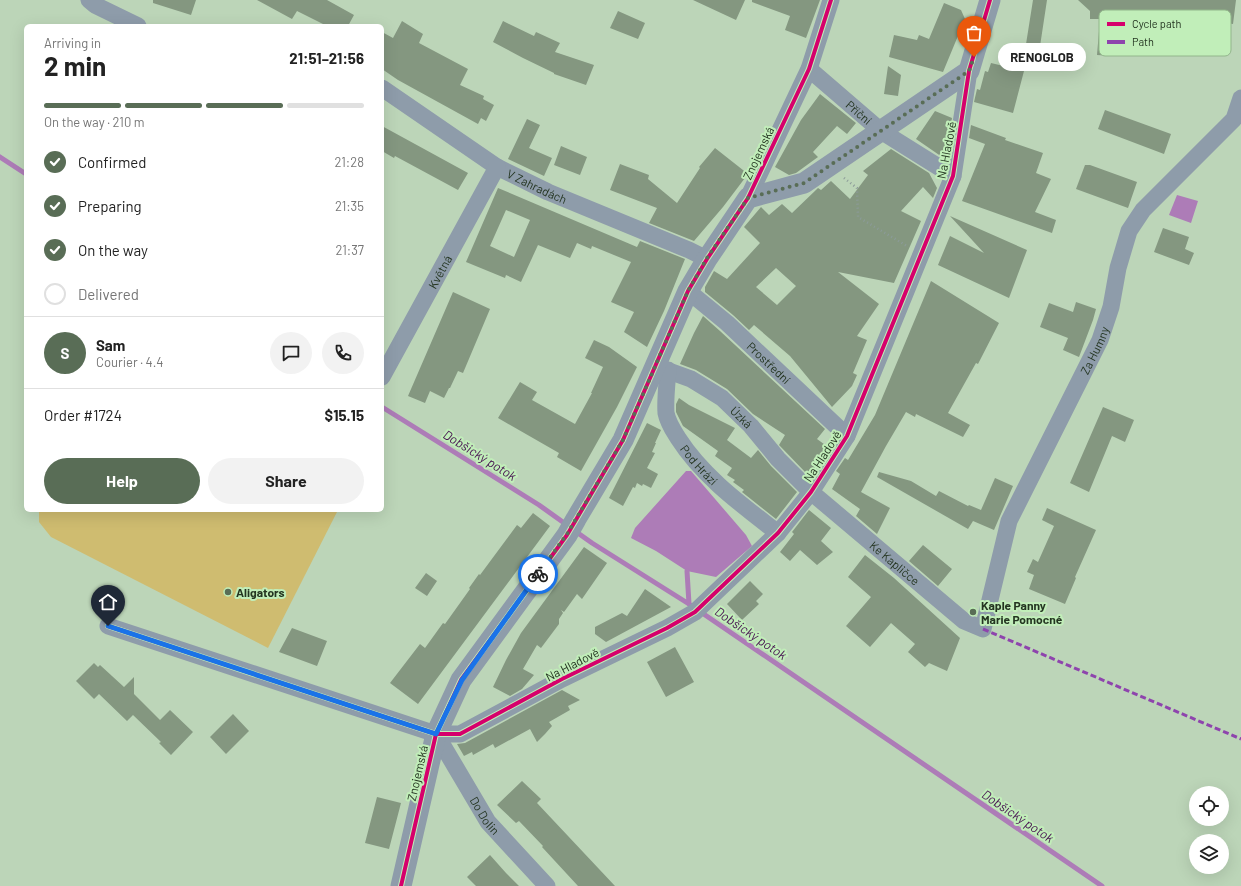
<!DOCTYPE html>
<meta charset="utf-8">
<style>
:root{--surface:#fff;--page:#f2f2f2;--text:#222;--muted:#767676;--line:#e0e0e0;--accent:#596d56}
body{margin:0;font-family:Barlow,sans-serif;background:var(--page);color:var(--text);height:100vh;display:flex;flex-direction:column;font-size:15px;white-space:nowrap}
*{box-sizing:border-box;margin:0}
p{font-size:13px;color:var(--muted)}
.icon{flex:none;width:22px;height:22px;fill:none;stroke:currentColor;stroke-width:2;stroke-linecap:round;stroke-linejoin:round}
.map{position:relative;flex:1;overflow:hidden}
.details{position:absolute;left:24px;top:24px;width:360px;height:488px;display:flex;flex-direction:column;background:var(--surface);border-radius:6px;box-shadow:0 4px 16px #0002}
.details>*{flex:none}
.controls{position:absolute;left:1189px;top:786px;display:grid;gap:8px}
.controls a{display:grid;place-items:center;width:40px;height:40px;border-radius:50%;background:var(--surface);box-shadow:0 4px 16px #0002;font-size:20px}
.pin{position:absolute;display:grid;place-items:center;width:34px;height:34px;color:#fff;margin:-41px -17px;border-radius:50% 50% 50% 0;rotate:-45deg;box-shadow:0 0 4px #0007}
.pin .icon{rotate:45deg}
.courier{position:absolute;display:grid;place-items:center;width:40px;height:40px;margin:-20px;border:3px solid #1a73e8;border-radius:50%;background:#fff;color:#222;box-shadow:0 1px 5px #0007}
.bubble{position:absolute;height:28px;border-radius:14px;background:var(--surface);box-shadow:0 4px 16px #0002;font-size:13px;font-weight:700;line-height:28px;text-align:center}
.overview em{font-style:normal;font-weight:700}
.overview div{display:flex;flex-direction:column-reverse}
.overview{display:flex;align-items:center;justify-content:space-between;height:68px;padding:0 20px}
h1{font-size:26px;font-weight:700;line-height:30px}
.bar{display:grid;grid-template-columns:repeat(4,1fr);gap:6px 4px;align-content:center;height:48px;padding:0 20px}
.bar i{height:5px;border-radius:3px;background:var(--line)}
.bar .current{background:var(--accent)}
.bar p{grid-column:span 4}
.line{display:flex;align-items:center;gap:10px;padding:0 20px;border-top:1px solid var(--line)}
.line div{flex:1}
.round{display:grid;place-items:center;flex:none;width:42px;height:42px;border-radius:21px;background:var(--page)}
ol{padding:0 20px;list-style:none}
li{display:flex;align-items:center;gap:12px;height:44px}
li p{margin-inline-start:auto}
li .icon{padding:4px;border-radius:50%;background:var(--accent);color:#fff;stroke-width:4}
li:last-child{color:var(--muted)}
li i{width:22px;height:22px;border:2px solid var(--line);border-radius:50%}
.cta{display:flex;gap:8px;margin-top:auto;padding:8px 20px}
.cta a{flex:1;height:46px;border-radius:24px;background:var(--accent);color:#fff;font-size:16px;font-weight:700;line-height:46px;text-align:center}
.cta a+a{background:var(--page);color:var(--text)}
.map>svg:first-child{display:block}
</style>
<div class="map">
<svg width="1241" height="886" viewBox="0 0 1241 886">
<rect width="100%" height="100%" fill="#bcd5b8"/>
<path fill="#cfbc70" d="M39 510H338L268 648 51 537 39 522Z"/>
<path fill="#ad7cb7" d="M1177 195 1198 201 1191 223 1169 215Z
M686 471H691L746 535 752 546 716 577 687 571 656 551 631 538 635 528Z"/>
<g fill="none" stroke-linecap="round" stroke-linejoin="round">
<path stroke="#ad7cb7" stroke-width="5" d="M0 157 26 174
M382 407 539 505 567 525
M575 531 592 543 689 604 1102 886
M687 571 689 604"/>
</g>
<path fill="#849780" fill-rule="evenodd" d="M153 0H196L191 15 153 3Z
M257 0H327L354 15 348 26H327L297 11 292 19Z
M693 0H745L736 20Z
M752 0H820L806 38 785 30 790 16 752 2Z
M1033 0H1047L1037 66 1023 63Z
M1078 0H1236L1233 24 1173 15 1170 34 1152 28 1116 25 1114 56 1097 55 1100 19H1090V11Z
M944 3 961 10 965 19 943 72 889 57 894 35 917 40 919 35 929 39Z
M618 11 645 23 638 39 610 28Z
M402 21 423 34 419 43 468 69 460 85 484 96 483 99 494 105 486 121 481 118 478 124 398 80 382 69V32L393 38Z
M503 21 534 36 536 32 560 43 555 52 594 65 586 85 554 74V73L523 58 493 42Z
M991 63 1024 71 1013 113 974 102 977 89 980 90 985 71 988 72Z
M888 66 901 75 898 96 884 94Z
M820 94 856 123 847 134 837 126 813 152 818 157 796 173 789 175 775 167 801 120Z
M1105 110 1171 134 1164 154 1098 129Z
M935 111 952 118 945 159 916 139Z
M527 119 540 125 529 148 552 158 544 176 508 159Z
M971 125 1006 138 1005 140 1043 153 1036 173 1051 179 1035 212 1056 220 1052 233 962 201 985 144 969 138Z
M382 126 468 173 458 190 395 156 394 158 382 151Z
M561 146 587 157 580 175 554 165Z
M715 148 748 174 723 207 694 241 649 223 657 208 610 190 620 164 649 175 648 179 677 203 700 168 699 167Z
M891 149 929 173 937 188 933 198 923 187 901 211 921 221 894 283 838 272 879 304 857 336 867 340 853 373 857 375 852 386 832 407 790 356 754 325 749 330 733 315 705 292V287L714 271 727 279 760 243 744 227 761 207 769 215 782 204 792 213 817 189 818 188 821 190 831 181 850 199 868 175 863 171ZM776 268 796 286 777 305 756 287Z
M1085 165H1090L1137 182 1128 208 1076 189Z
M498 188 637 247 640 241 685 259 664 311 647 347 624 332 634 312 611 302 631 262 592 246 591 249 577 243 570 258 538 245 521 282 506 275 505 278 466 262ZM506 210 530 220 514 257 490 246Z
M950 216 1027 250 1009 298 938 265 950 236 984 253Z
M1163 228 1189 237 1185 249 1194 253 1189 265 1154 252Z
M931 281 999 323 978 364 976 363 948 413 970 425 963 437 916 414 915 417 906 412 886 446 861 492 890 508 877 534 856 516 860 509 832 489 840 474 836 471 845 458 848 460 875 415Z
M453 292 490 309 463 373 458 371 450 388H449L444 398 430 391 425 403 408 396Z
M1076 302 1096 309 1093 320 1079 357 1063 350 1068 338 1040 327 1049 303 1073 312Z
M703 316 720 331 825 429 817 439 828 447 816 466 808 475 779 445 785 435 753 414 727 389 696 370 680 364 694 333Z
M594 340 609 347 637 367 617 407 581 471 557 457 559 453 498 418 520 382 537 392 532 400 575 424 592 393H591L603 367 585 358Z
M679 398 689 405 735 428 727 440 751 458 758 450 771 466 797 492 776 519 742 492 744 490 733 482 735 480 727 475 732 468 715 456 718 451 683 426 676 412V404Z
M1103 407 1134 420 1125 442 1112 436 1089 492 1070 483Z
M647 423 661 430 655 443H656L652 452 655 453 647 468 658 474 651 488 643 484 642 486 637 483 635 488 633 487 623 506 609 498Z
M879 472 911 481 936 496 939 491 968 506 969 505 981 510 995 478 1013 486 994 530 973 521 968 529 877 477Z
M1047 508 1096 530 1075 577 1076 578 1065 604 1029 589 1034 575 1027 572 1033 559 1038 562 1054 526 1042 520Z
M809 510 831 528 821 541 833 552 817 565 800 550 790 561 780 552 794 534 792 532Z
M533 513 550 526 418 704 390 683 420 644 425 648 443 623 445 624 470 589 469 588 479 574 480 575 517 525 521 528Z
M923 545 952 569 938 586 909 561Z
M584 547 607 563 582 599 577 594 564 612 561 610 563 613 559 619V624L541 648 537 645 523 669 534 675 522 689 510 696 493 687 506 660 521 633Z
M865 555 894 578 960 638 947 671 929 663 925 667 908 652 915 644 891 623 870 647 846 626 871 597 848 577Z
M426 573 437 581 427 596 415 588Z
M750 581 763 594 756 601 759 604 742 620 727 604Z
M645 589 671 607 606 642 595 634V627L622 613 627 616Z
M292 628 327 641 317 666 279 652Z
M675 647 694 682 666 697 647 662Z
M94 663 98 667 100 665 124 687 134 677V694L160 720 170 710 193 732 171 755 159 743 161 742 133 715 127 721 99 694 94 699 76 681Z
M562 690 580 700 568 706 570 710 549 722 552 726 545 734 537 742 530 729 495 748 493 744 473 755 472 752 464 756 457 744 465 743Z
M233 714 249 731 226 754 210 737Z
M522 781 541 799 537 803 615 886H578L542 847 543 846 519 821 516 823 497 805Z
M377 797 401 803 389 849 365 843Z
M490 855 506 873 519 886H476L467 877Z"/>
<g fill="none" stroke-linecap="round" stroke-linejoin="round">
<path stroke="#8c9b99" stroke-width="2.5" stroke-dasharray="1 3" stroke-linecap="butt" d="M844 178 857 188 858 217 907 246"/>
<g stroke="#8e9caa" stroke-width="17">
<path d="M89 0 95 5 138 26"/>
<path id="s1" d="M809 69 881 131 953 176"/>
<path id="s2" d="M382 88 497 167 548 192 689 250 707 259"/>
<path d="M748 198 809 69 831 0"/>
<path id="s3" d="M688 291 727 323 847 436"/>
<path id="s4" d="M655 366 691 379 722 398 751 426 778 459 811 492 964 621 983 629 1009 521 1100 340 1111 307 1118 268 1129 231 1143 210 1234 119 1241 98"/>
<path id="s5" d="M668 370C667 383 665 401 666 413 668 423 673 430 678 438 703 477 742 505 778 533"/>
<path id="s6" d="M382 377 497 167"/>
<path d="M108 626 436 734H460L562 679 667 628 695 612 778 533 811 492 847 436 953 176 969 71"/>
<path id="s7" d="M436 734 488 822 547 886"/>
</g>
<path stroke="#8e9caa" stroke-width="21" d="M401 886 436 734 461 680 567 535 576 519 623 440 688 291 707 259 748 198 804 183 969 71 990 0"/>
<path stroke="#8e44ad" stroke-width="3" stroke-dasharray="6 3" stroke-linecap="butt" d="M983 629 1241 739"/>
<defs>
<path id="cycleway" d="M108 626 436 734H460L562 679 667 628 695 612 778 533 811 492 847 436 953 176 969 71 990 0
M401 886 436 734 461 680 567 535 623 440 688 291 707 259 748 198 809 69 831 0"/>
</defs>
<use href="#cycleway" stroke="#c1eeb9" stroke-width="6"/>
<use href="#cycleway" stroke="#d6006c" stroke-width="4"/>
</g>
<g fill="none" stroke-linecap="round" stroke-linejoin="round">
<path stroke="#596d56" stroke-width="4" stroke-dasharray="0 7.2" d="M538 574 567 534 623 440 688 291 707 258 748 198 804 183 969 71 974 57"/>
<path stroke="#1a73e8" stroke-width="5" d="M108 626 436 734 462 680 538 574"/>
</g>
<g fill="#596d56" stroke="#c1eeb9" stroke-width="1.5">
<circle cx="228" cy="592" r="4"/>
<circle cx="973" cy="612" r="4"/>
</g>
<g text-anchor="middle" dominant-baseline="central" stroke-width="4" stroke-linejoin="round" paint-order="stroke">
<g font-size="12" fill="#243521" stroke="#c1eeb9">
<text stroke="none"><textPath href="#s1" startOffset="66">Příční</textPath></text>
<text transform="translate(946 150) rotate(-79)">Na Hladově</text>
<text transform="translate(758 153) rotate(-65)">Znojemská</text>
<text stroke="none"><textPath href="#s2" startOffset="184">V Zahradách</textPath></text>
<text stroke="none"><textPath href="#s6" startOffset="120">Květná</textPath></text>
<text stroke="none"><textPath href="#s4" startOffset="727">Za Humny</textPath></text>
<text stroke="none"><textPath href="#s3" startOffset="108">Prostřední</textPath></text>
<text stroke="none"><textPath href="#s4" startOffset="102">Úzká</textPath></text>
<text transform="translate(822 456) rotate(-57)">Na Hladově</text>
<text stroke="none"><textPath href="#s5" startOffset="105">Pod Hrází</textPath></text>
<text stroke="none"><textPath href="#s4" startOffset="314">Ke Kapličce</textPath></text>
<text transform="translate(572 664) rotate(-27)">Na Hladově</text>
<text transform="translate(417 773) rotate(-77)">Znojemská</text>
<text stroke="none"><textPath href="#s7" startOffset="95">Do Dolin</textPath></text>
</g>
<g font-size="12" font-weight="bold" fill="#243521" stroke="#c1eeb9" text-anchor="start">
<text x="236" y="592">Aligators</text>
<text x="981" y="605">Kaple Panny<tspan x="981" dy="14">Marie Pomocné</tspan></text>
</g>
<g font-size="13" font-style="italic" fill="#481452" stroke="#c1eeb9">
<text transform="translate(480 455) rotate(32)">Dobšický potok</text>
<text transform="translate(751 633) rotate(34)">Dobšický potok</text>
<text transform="translate(1018 816) rotate(34)">Dobšický potok</text>
</g>
</g>
<rect x="1099" y="10" width="132" height="46" rx="6" fill="#c1eeb9" stroke="#92b68b" stroke-width="1"/>
<rect x="1107" y="22" width="18" height="4" fill="#d6006c"/>
<rect x="1107" y="40" width="18" height="4" fill="#8e44ad"/>
<g font-size="11" fill="#243521">
<text x="1132" y="28">Cycle path</text>
<text x="1132" y="46">Path</text>
</g>
</svg>
<div class="controls">
<a><svg class="icon" aria-label="locate" viewBox="0 0 24 24"><circle cx="12" cy="12" r="6"/><path d="M12 2v4M12 18v4M2 12h4M18 12h4"/></svg></a>
<a><svg class="icon" aria-label="layers" viewBox="0 0 24 24"><path d="M12 4l9 5-9 5-9-5zM3 14l9 5 9-5"/></svg></a>
</div>
<div class="pin" style="left:974px;top:57px;background:#ea580c"><svg class="icon" aria-label="bag" viewBox="0 0 24 24"><path d="M5 8h14l-1 12H6zM9 8a3 3 0 0 1 6 0"/></svg></div>
<div class="pin" style="left:108px;top:626px;background:#1f2937"><svg class="icon" aria-label="home" viewBox="0 0 24 24"><path d="M3 11l9-7 9 7M6 9v11h12V9"/></svg></div>
<div class="courier" style="left:538px;top:574px"><svg class="icon" aria-label="bike" viewBox="0 0 24 24"><circle cx="6" cy="16" r="4"/><circle cx="18" cy="16" r="4"/><path d="M6 16l4-8h5l3 8M10 8l3 8H6M13 5h3"/></svg></div>
<div class="bubble" style="left:998px;top:43px;width:88px">RENOGLOB</div>
<section class="details">
<div class="overview"><div><h1>2 min</h1><p>Arriving in</p></div><em>21:51–21:56</em></div>
<div class="bar"><i class="current"></i><i class="current"></i><i class="current"></i><i></i><p>On the way · 210 m</p></div>
<ol>
<li><svg class="icon" aria-label="check" viewBox="0 0 24 24"><path d="M5 12l5 5 9-10"/></svg>Confirmed<p>21:28</p></li>
<li><svg class="icon" aria-label="check" viewBox="0 0 24 24"><path d="M5 12l5 5 9-10"/></svg>Preparing<p>21:35</p></li>
<li><svg class="icon" aria-label="check" viewBox="0 0 24 24"><path d="M5 12l5 5 9-10"/></svg>On the way<p>21:37</p></li>
<li><i></i>Delivered</li>
</ol>
<div class="line" style="height:72px"><b class="round" style="background:var(--accent);color:#fff">S</b><div><b>Sam</b><p>Courier · 4.4</p></div><a class="round"><svg class="icon" aria-label="chat" viewBox="0 0 24 24"><path d="M4 5h16v11H9l-5 4z"/></svg></a><a class="round"><svg class="icon" aria-label="phone" viewBox="0 0 24 24"><path d="M5 4h4l2 5-3 2q2 4 5 5l2-3 5 2v4C11 20 4 13 5 4z"/></svg></a></div>
<div class="line" style="height:52px"><div>Order #1724</div><b>$15.15</b></div>
<div class="cta"><a>Help</a><a>Share</a></div>
</section>
</div>
